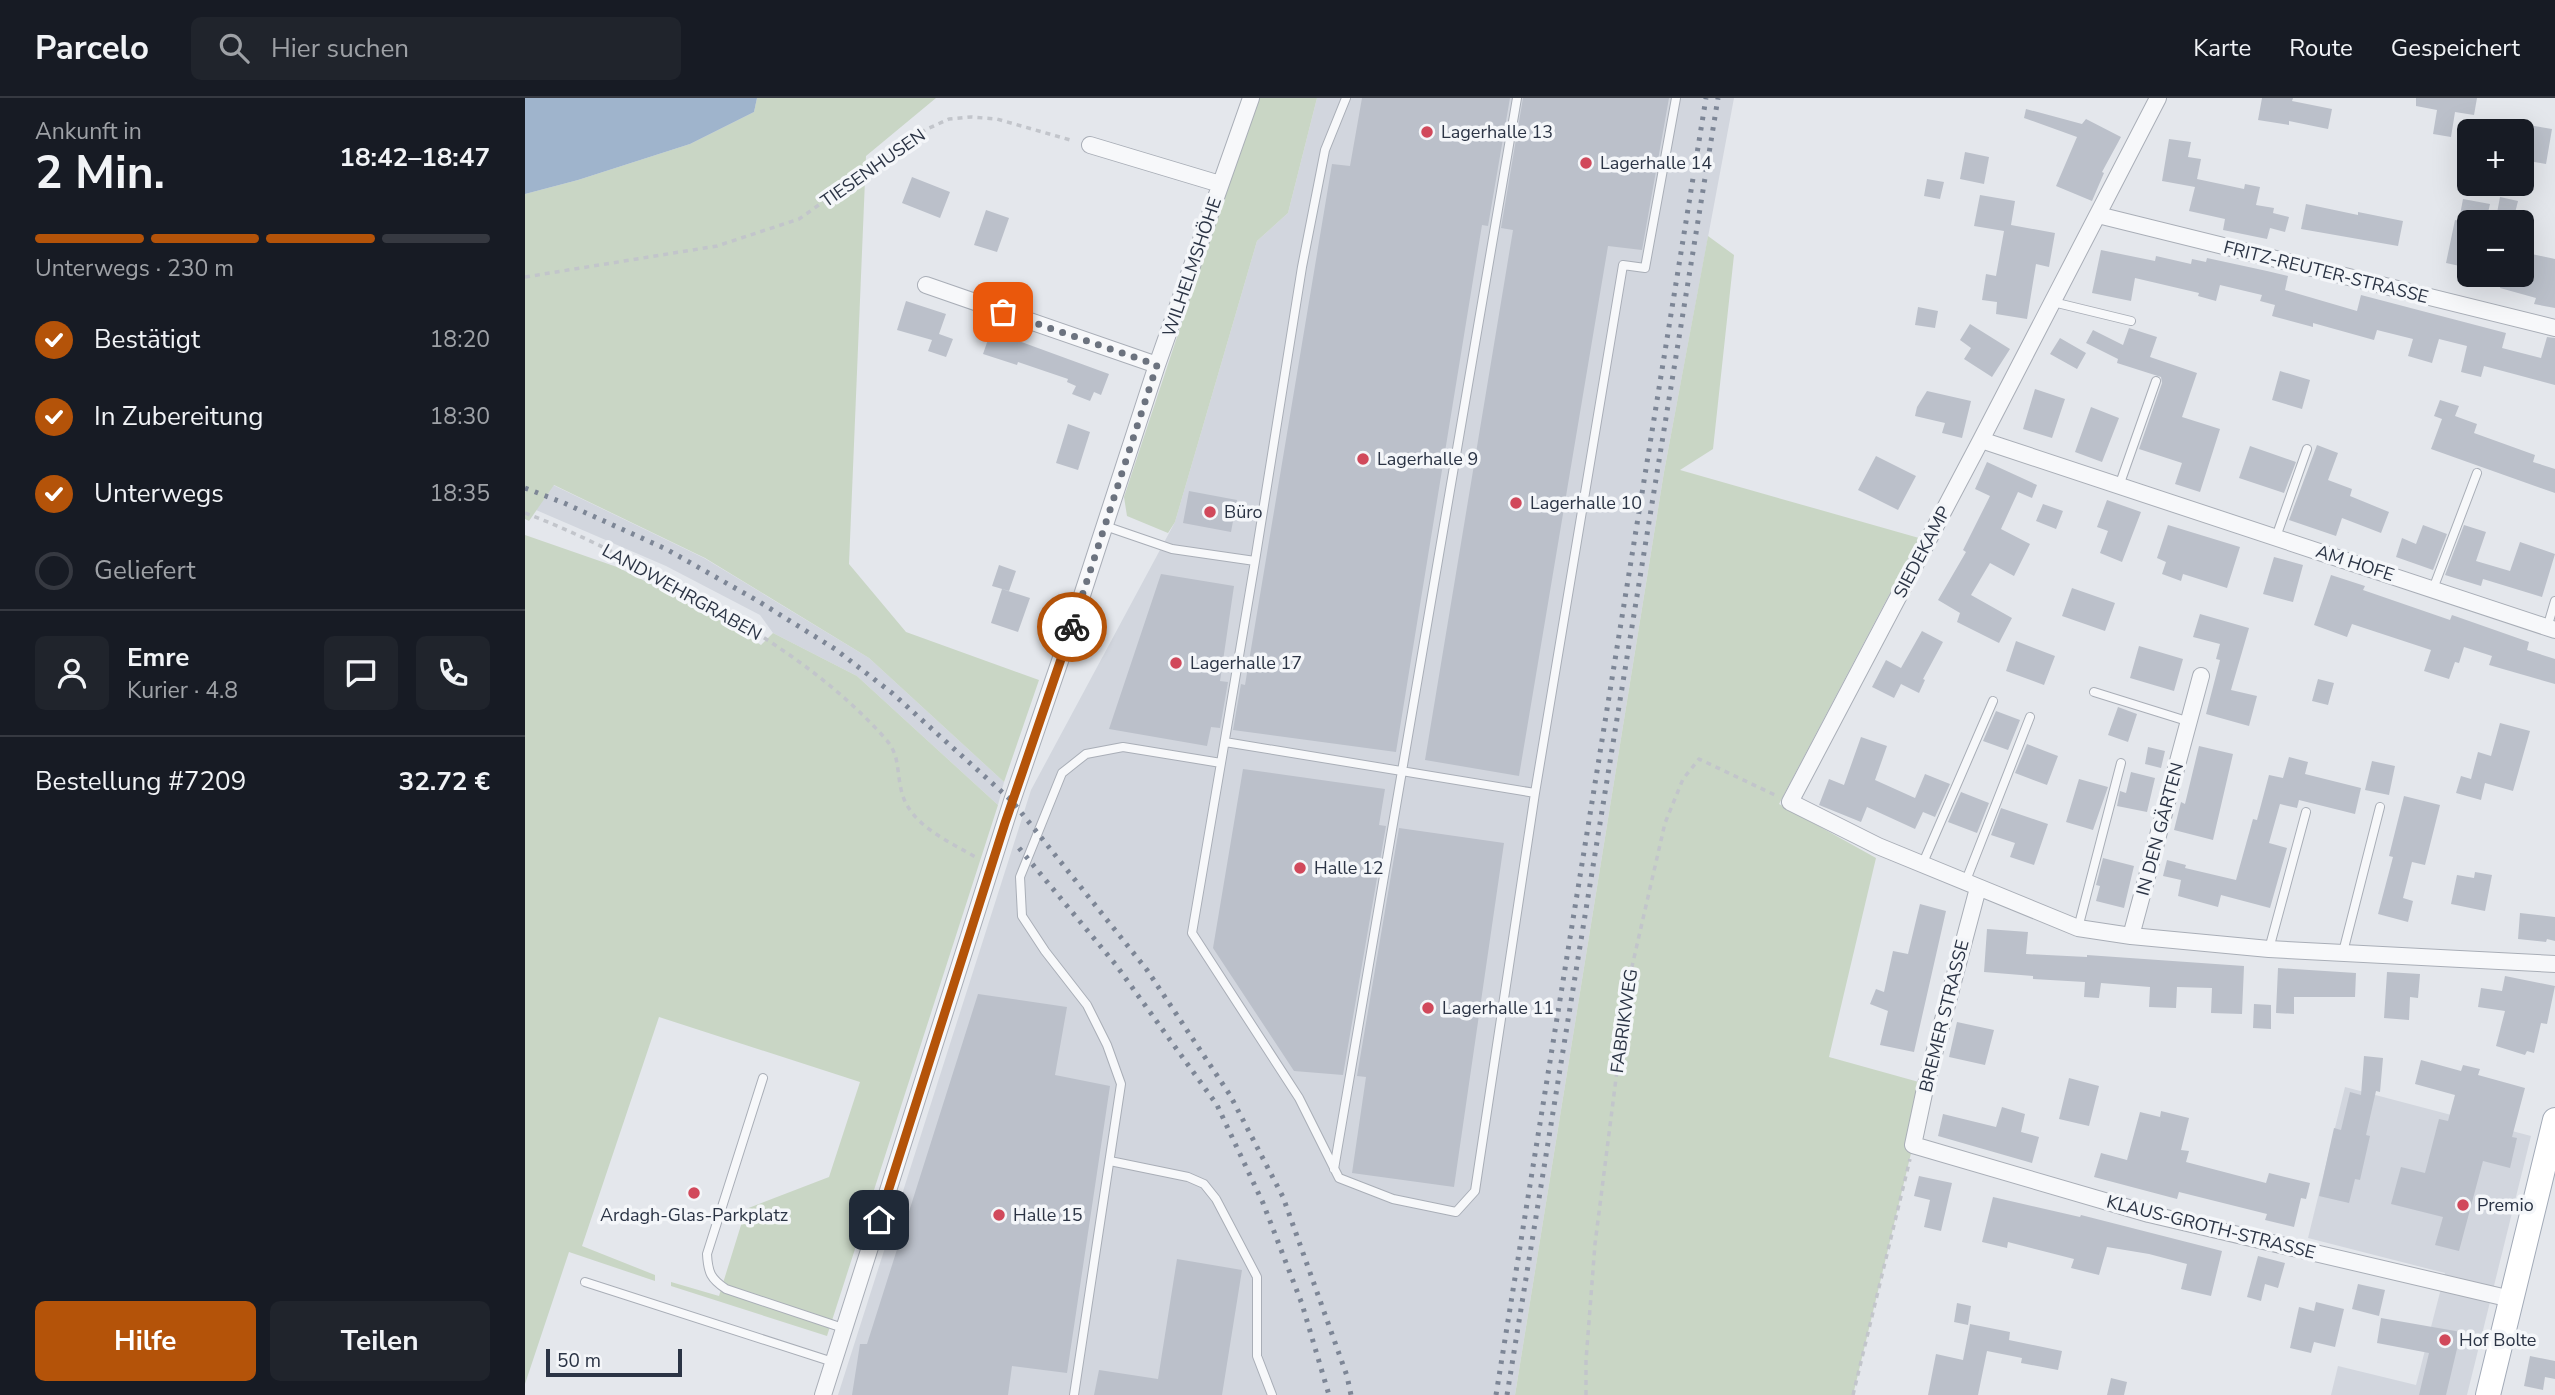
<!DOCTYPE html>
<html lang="de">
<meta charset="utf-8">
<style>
:root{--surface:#171b24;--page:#20242c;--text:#f1f3f6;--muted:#9ea1a6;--line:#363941;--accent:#b45309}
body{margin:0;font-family:"Nunito Sans",sans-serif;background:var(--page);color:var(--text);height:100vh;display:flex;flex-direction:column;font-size:26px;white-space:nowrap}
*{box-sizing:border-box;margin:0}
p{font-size:23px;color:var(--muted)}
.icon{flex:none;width:38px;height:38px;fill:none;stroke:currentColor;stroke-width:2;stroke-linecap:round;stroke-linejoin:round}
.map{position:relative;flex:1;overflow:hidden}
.drawer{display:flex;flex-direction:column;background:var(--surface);width:525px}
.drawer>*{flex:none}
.buttons{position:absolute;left:1932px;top:21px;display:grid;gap:14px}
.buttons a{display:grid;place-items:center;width:77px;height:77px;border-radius:10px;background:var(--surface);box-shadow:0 7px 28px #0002;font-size:35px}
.scale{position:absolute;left:21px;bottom:18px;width:136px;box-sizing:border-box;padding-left:7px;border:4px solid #2b3445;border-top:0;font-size:19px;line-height:24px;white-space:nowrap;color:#2b3445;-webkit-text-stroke:5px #f4f6f9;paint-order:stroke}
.pin{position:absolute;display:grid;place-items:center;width:60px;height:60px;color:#fff;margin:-30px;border-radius:14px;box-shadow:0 4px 10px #0006}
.courier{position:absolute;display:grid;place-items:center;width:70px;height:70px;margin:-35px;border:5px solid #b45309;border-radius:50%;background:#fff;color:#222;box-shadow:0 2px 9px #0007}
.overview em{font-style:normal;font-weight:700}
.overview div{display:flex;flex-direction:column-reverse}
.overview{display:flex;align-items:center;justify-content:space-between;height:119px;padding:0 35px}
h1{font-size:46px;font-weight:700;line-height:52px}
.bar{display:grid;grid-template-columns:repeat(4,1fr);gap:10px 7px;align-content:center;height:84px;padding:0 35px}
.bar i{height:9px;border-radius:5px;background:var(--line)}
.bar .active{background:var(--accent)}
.bar p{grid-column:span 4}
.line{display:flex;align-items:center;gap:18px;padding:0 35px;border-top:2px solid var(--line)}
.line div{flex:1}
.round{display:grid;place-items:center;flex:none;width:74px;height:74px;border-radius:10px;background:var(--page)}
ol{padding:0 35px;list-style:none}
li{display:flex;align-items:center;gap:21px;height:77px}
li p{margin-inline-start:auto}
li .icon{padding:7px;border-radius:50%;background:var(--accent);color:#fff;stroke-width:4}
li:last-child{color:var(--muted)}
li i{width:38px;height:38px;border:4px solid var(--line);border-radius:50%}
.cta{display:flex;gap:14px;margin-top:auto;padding:14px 35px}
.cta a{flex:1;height:80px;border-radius:10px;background:var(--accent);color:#fff;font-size:28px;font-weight:700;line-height:80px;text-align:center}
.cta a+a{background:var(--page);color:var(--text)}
header{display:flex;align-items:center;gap:42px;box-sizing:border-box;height:98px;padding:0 35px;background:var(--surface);border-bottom:2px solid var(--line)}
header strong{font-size:33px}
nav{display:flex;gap:38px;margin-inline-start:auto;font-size:24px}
.search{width:490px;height:63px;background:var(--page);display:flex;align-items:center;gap:18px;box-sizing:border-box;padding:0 24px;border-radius:10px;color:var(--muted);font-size:26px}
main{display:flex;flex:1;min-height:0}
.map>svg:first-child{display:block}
</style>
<header>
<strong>Parcelo</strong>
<div class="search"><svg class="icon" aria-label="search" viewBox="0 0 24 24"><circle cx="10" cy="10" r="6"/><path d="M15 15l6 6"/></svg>Hier suchen</div>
<nav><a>Karte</a><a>Route</a><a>Gespeichert</a></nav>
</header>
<main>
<section class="drawer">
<div class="overview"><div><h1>2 Min.</h1><p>Ankunft in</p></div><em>18:42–18:47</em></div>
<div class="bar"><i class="active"></i><i class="active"></i><i class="active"></i><i></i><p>Unterwegs · 230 m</p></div>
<ol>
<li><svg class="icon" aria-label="check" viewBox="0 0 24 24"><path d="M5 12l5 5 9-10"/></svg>Bestätigt<p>18:20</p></li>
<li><svg class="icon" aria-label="check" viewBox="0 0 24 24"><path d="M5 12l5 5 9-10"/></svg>In Zubereitung<p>18:30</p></li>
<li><svg class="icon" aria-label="check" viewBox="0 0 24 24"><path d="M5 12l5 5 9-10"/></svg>Unterwegs<p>18:35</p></li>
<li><i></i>Geliefert</li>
</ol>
<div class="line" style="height:126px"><a class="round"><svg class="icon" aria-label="person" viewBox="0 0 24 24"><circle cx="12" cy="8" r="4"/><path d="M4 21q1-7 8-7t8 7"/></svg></a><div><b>Emre</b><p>Kurier · 4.8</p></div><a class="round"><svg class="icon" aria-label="chat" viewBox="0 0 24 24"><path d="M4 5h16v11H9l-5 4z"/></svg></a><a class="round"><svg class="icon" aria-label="phone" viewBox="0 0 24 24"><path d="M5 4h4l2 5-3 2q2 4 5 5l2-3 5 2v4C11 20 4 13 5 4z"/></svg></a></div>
<div class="line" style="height:91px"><div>Bestellung #7209</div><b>32.72 €</b></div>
<div class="cta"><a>Hilfe</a><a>Teilen</a></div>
</section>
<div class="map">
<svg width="2030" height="1297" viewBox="0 0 2030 1297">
<rect width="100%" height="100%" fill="#e4e7ec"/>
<path fill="#d2d6de" d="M792 0H1209L1139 374 990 1297H313L506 692 650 424 732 143 763 115Z
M28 387 179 460 344 560 479 684 473 707 332 578 248 535 235 517 141 468 11 412Z
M1820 989 2006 1038 1942 1297H1806L1813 1268 1891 1287 1920 1175 1783 1140Z"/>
<path fill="#c9d6c5" d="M232 0H411L341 58 324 466 381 534 514 582 479 684 344 560 180 460 29 387 4 423 0 421V96L53 82 165 46 229 14Z
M734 0H792L763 115 732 143 650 424 643 435 602 418 599 399 703 85Z
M1183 138 1209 157 1188 351 1155 372 1394 440 1254 706 1351 760 1304 959 1401 986 1388 1047 1328 1297H990L1139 374Z
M0 437 92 469 195 521 236 547 248 535 332 578 473 707 302 1238 146 1188V1184L194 1198 221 1111 304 1079 335 984 134 919 57 1148 130 1177V1183L44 1154 0 1286Z"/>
<path fill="#9fb4cc" d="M0 0H232L229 14 165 46 53 82 0 96Z"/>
<path fill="#bbc0ca" d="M837 0H985L963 128 957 127 871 654 708 632 716 586 720 587 807 66 825 68Z
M998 0H1144L1117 152 1083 148 994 678 900 662 988 132 976 130Z
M1737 0H1768L1767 3 1807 11 1803 31 1764 23V27L1733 22Z
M1891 0H1952L1949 17 1930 14 1926 39 1908 36 1912 12 1891 8Z
M1501 11 1557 26 1561 21 1596 39 1577 74 1579 75 1567 103 1531 88 1552 39 1499 20Z
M1997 26 2027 31 2021 66 1997 62Z
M1644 41 1666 44 1663 59 1676 61 1672 81 1719 91 1720 86 1735 89 1731 107 1749 110 1748 115 1764 119 1760 134 1745 130 1742 141 1698 132 1700 121 1664 113 1670 89 1637 83Z
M1440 54 1464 59 1459 86 1435 81Z
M387 79 425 94 415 120 377 105Z
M1402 81 1419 84 1415 101 1399 98Z
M1455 97 1490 103 1486 127 1530 135 1524 169 1511 166 1502 221 1471 216 1472 204 1457 202 1461 176 1471 178 1479 133 1449 128Z
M1975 99 1993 103 1989 119 1972 115Z
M1938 101 1965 106 1961 123 1935 117Z
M1781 106 1833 117V114L1878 123 1873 148 1776 131Z
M461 112 484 120 472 154 449 147Z
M1930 122 1944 125V170L1921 165Z
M1576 152 1630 163 1631 158 1666 166 1667 161 1681 164 1682 160 1742 173 1763 178 1760 192 1832 213 1836 197 1981 235 1977 250 2016 260 2022 239 2030 240V287L1959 268 1956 279 1936 274 1942 248 1914 241 1907 265 1883 258 1888 241 1852 232 1849 242 1788 225V229L1747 218 1750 207 1735 203 1737 197 1695 187 1691 203 1673 198 1674 195 1610 180 1606 203 1567 195Z
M1997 154 2030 161V210L2009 206 2011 200 1975 190 1978 177H1997Z
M381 203 421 216 414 236 428 241 421 259 403 253 407 242 372 232Z
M1393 209 1413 213 1410 230 1390 227Z
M1445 226 1485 251 1467 279 1439 261 1446 250 1435 242Z
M1604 230 1632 239 1625 259 1672 275 1657 319 1695 331 1675 394 1650 386 1657 365 1614 351 1637 285 1636 279 1592 265 1593 261 1561 245 1568 232 1598 247Z
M466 233 584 276 576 297 569 294 565 303 547 296 551 288 542 284 543 281 493 264 492 267 458 256Z
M1535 240 1561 255 1552 271 1525 256Z
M1755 273 1785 282 1777 311 1747 302Z
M1510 291 1540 301 1527 340 1498 331Z
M1402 293 1446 303 1437 340 1417 335 1420 325 1390 318 1392 309Z
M1915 302 1934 308 1930 318 1952 326 1949 335 2010 357 2008 364 2030 371V395L1906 351 1917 321 1909 318Z
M1566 309 1594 320 1577 364 1550 354Z
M543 326 565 334 553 372 531 365Z
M1792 347 1813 355 1803 382 1827 391 1825 398 1864 414 1856 435 1817 420 1811 438 1764 422Z
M1725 348 1771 364 1759 395 1714 380Z
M1351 358 1391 378 1373 412 1333 392Z
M1462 364 1512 387 1507 400 1493 394 1476 431 1505 446 1489 478 1465 465 1446 497 1487 520 1474 545 1432 524 1435 515 1413 502 1441 454 1438 452 1465 398 1450 391Z
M664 393 712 402 706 434 658 425Z
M1582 402 1616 414 1597 464 1575 455 1583 433 1572 429Z
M1518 406 1538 413 1531 431 1511 423Z
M1643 427 1715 449 1702 490 1658 476 1656 483 1637 476 1641 464 1632 460Z
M1898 427 1922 436 1908 472 1871 459 1877 440 1891 446Z
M1939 427 1961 434 1951 463 1985 473 1995 444 2030 456 2017 499 1958 481 1956 488 1920 477Z
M1749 459 1778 467 1768 504 1738 496Z
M474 467 491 473 484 493 467 488Z
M636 476 709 488 695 583 703 584 695 630 686 629 682 648 584 631Z
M1806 477 1840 488 1838 492 1925 522 1927 517 2004 544 2002 552 2030 561V586L1964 567 1967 558 1939 549 1934 565 1930 564 1924 581 1899 573 1906 552 1827 526 1822 539 1789 527Z
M1547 490 1590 505 1580 533 1537 518Z
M477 491 505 500 493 534 466 525Z
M1675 516 1724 530 1706 592 1732 598 1724 628 1681 616 1695 562 1691 561 1695 546 1668 539Z
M1397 533 1418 544 1398 581 1400 582 1394 595 1376 586 1369 600 1347 589 1361 562 1376 570Z
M1491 543 1530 558 1519 587 1481 573Z
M1614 548 1658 561 1649 593 1605 580Z
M1793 581 1809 585 1803 607 1787 603Z
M1593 609 1612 616 1603 644 1583 637Z
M1471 613 1495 622 1483 652 1458 643Z
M1975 625 2005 633 1988 693 1960 685 1956 702 1931 695 1936 678 1946 681 1953 654 1966 658Z
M1336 639 1362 648 1350 682 1390 700 1400 676 1425 686 1410 719 1398 714 1390 731 1342 709 1336 724 1294 707 1304 681 1319 687Z
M1502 646 1533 658 1522 687 1490 675Z
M1674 648 1708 656 1688 742 1649 732 1656 704 1660 706Z
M1623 649 1640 653 1636 670 1620 666Z
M1764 659 1783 664 1780 676 1836 690 1830 716 1774 702 1772 710 1755 706 1744 745 1762 750 1745 810 1696 797 1693 809 1653 798 1656 782 1638 778 1642 762 1661 767 1660 770 1711 782 1728 721 1732 722 1744 677 1758 680Z
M1847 663 1870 668 1864 697 1840 692Z
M718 671 860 691 854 727 861 728 818 977 769 973 688 850Z
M1606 674 1630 680 1622 714 1592 708 1595 693 1601 695Z
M1554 681 1583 689 1568 732 1541 724Z
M1436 694 1464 705 1452 735 1423 724Z
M1879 698 1915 707 1900 767 1887 764 1878 800 1888 803 1883 824 1853 816 1868 759 1864 758Z
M1476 710 1523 726 1509 767 1485 759 1490 745 1466 737Z
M874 730 979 745 929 1089 827 1075 841 979 832 978Z
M1578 760 1609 768 1599 810 1571 803 1575 788 1571 787Z
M1950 774 1967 777 1960 813 1926 806 1932 777 1949 780Z
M1395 806 1421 813 1389 954 1355 947 1363 913 1345 906 1351 891 1359 894 1368 853 1383 856Z
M1995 815 2030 819V843L2022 841 2021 844 1993 841Z
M1462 831 1503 834 1501 856 1562 859V857L1719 868 1717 916 1686 915 1687 890 1652 889 1651 910 1624 909 1625 889 1576 885 1574 900 1559 899 1560 884 1508 881V878L1459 874Z
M1753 870 1831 875 1830 899H1769V916L1751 915Z
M1862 874 1895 876 1893 900 1885 899 1884 922 1859 920Z
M1980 878 2030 888 2022 926 2016 925 2009 955 2002 953 2000 957 1971 948 1980 913 1953 909 1956 890 1977 893Z
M453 896 542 909 530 977 585 988 542 1275 487 1268 483 1297H327L335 1246H342Z
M1729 906 1746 907V931L1728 930Z
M1432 924 1469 932 1460 967 1424 959Z
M1839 958 1858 960 1855 994 1851 993 1841 1037 1845 1038 1835 1082 1830 1081 1824 1105 1794 1098 1809 1030 1816 1032 1825 994 1836 997Z
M1896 962 1936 973 1938 967 1955 971 1953 977 2000 990 1987 1039 1992 1040 1985 1070 1958 1063 1934 1153 1910 1147 1918 1119 1866 1106 1876 1069 1900 1075 1914 1021 1923 1023 1930 997 1890 986Z
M1544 980 1574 988 1564 1028 1534 1021Z
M1477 1009 1500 1016 1496 1034 1514 1039 1507 1065 1413 1038 1418 1016 1471 1029Z
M1636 1013 1664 1020 1656 1052 1664 1053 1661 1064 1741 1085 1744 1075 1785 1085 1781 1101 1776 1100 1769 1129 1740 1122 1742 1116 1654 1094 1652 1101 1569 1079 1576 1055 1602 1062 1615 1014 1635 1019Z
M1394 1078 1427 1085 1416 1133 1399 1129 1405 1102 1389 1098Z
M1468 1099 1555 1119 1556 1117 1697 1153 1686 1198 1656 1191 1662 1166 1624 1156 1582 1149 1574 1177 1546 1170 1549 1161 1483 1144 1482 1150 1457 1144Z
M1733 1158 1760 1165 1753 1190 1740 1186 1736 1203 1722 1199Z
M652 1161 717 1172 697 1297H569L574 1272 633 1281Z
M1833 1186 1860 1192 1854 1218 1827 1211Z
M1791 1204 1819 1211 1810 1249 1789 1244 1786 1255 1765 1250 1774 1209 1789 1213Z
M1432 1205 1446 1208 1443 1227 1429 1224Z
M1856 1220 1936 1234 1921 1297H1894L1904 1255 1852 1245Z
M1445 1226 1485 1234 1484 1242 1537 1253 1533 1272 1496 1265 1497 1260 1462 1253 1453 1297H1403L1411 1256 1438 1262Z
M2005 1258 2030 1263V1281L2020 1279 2018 1292 1999 1288Z
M1586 1280 1602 1284 1599 1297H1582Z"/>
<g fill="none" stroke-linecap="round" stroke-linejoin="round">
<defs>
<path id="lane" d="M1528 204 1606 223
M1594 388 1631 283
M1751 439 1782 351
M730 463 777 169 800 52 821 0
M1908 491 1952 375
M2022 530 2030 503
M1569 594 1665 624
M700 644 1010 695 1098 167 1120 170 1151 0
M696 665 667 835 774 1000 814 1080 868 1101 931 1114 950 1093 1010 695
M1397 767 1468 603
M1440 785 1505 619
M1553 830 1596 665
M1744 851 1781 714
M1818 854 1855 709
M238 980 182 1156C183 1175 186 1181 201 1191L318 1230
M585 1063 663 1079 679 1086 691 1101 732 1179V1258L747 1297
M809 1071 992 0
M60 1184 308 1264
M549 1297 596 986 582 947 562 907 520 853 497 818 495 779 537 675 561 656 598 649 696 665 730 463 647 451 580 428"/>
<path id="street" d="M1633 0 1456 342 1265 704 1353 748 1553 830 1606 838 1744 851 2030 866
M565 47 695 86
M1573 117 2030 230
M401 187 632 267
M1456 342 2030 532
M1453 790 1401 986 1388 1047 1624 1116 1986 1201
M1606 838 1676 578
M298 1297 487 703 548 525 632 267 726 0"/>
<path id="primary" d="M1963 1297 2030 1022"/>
</defs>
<use href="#lane" stroke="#a9aeb7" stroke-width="10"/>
<use href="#street" stroke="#a9aeb7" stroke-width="18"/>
<use href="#primary" stroke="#a3abb8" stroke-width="26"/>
<path stroke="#c2c5cb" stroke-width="3.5" stroke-dasharray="5 5" stroke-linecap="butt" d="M0 179 192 148 274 121 400 32 424 21 446 19 472 21 549 43
M0 415C53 435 103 461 153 489 227 530 300 574 358 638 375 656 371 668 376 691 383 727 424 743 452 760
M1061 1297V1262L1070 1146 1103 886 1140 725 1158 681 1174 661 1250 697
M1328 1297 1385 1061"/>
<use href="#lane" stroke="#f7f8fa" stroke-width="8"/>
<use href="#street" stroke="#f7f8fa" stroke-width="16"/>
<use href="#primary" stroke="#fff" stroke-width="24"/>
<path stroke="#7d8696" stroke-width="5" stroke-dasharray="3.5 7" stroke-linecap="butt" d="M0 390 39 405 141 451 233 503 310 551 367 595 487 703 622 872 705 997 758 1099 822 1278 826 1297
M494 750 591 867 692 1007 738 1105 777 1206 804 1297
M971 1297 1181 0
M982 1297 1193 0"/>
</g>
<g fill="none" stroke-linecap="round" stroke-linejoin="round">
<path stroke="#6c737f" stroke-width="7" stroke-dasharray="0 12.6" d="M478 214 632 267 547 529"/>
<path stroke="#b45309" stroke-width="9" d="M354 1122 480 725 547 529"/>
</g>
<g fill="#d1495b" stroke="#f4f6f9" stroke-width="2.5">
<circle cx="902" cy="34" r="7"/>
<circle cx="1061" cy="65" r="7"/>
<circle cx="838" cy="361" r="7"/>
<circle cx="991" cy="405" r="7"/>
<circle cx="685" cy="414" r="7"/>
<circle cx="651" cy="565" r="7"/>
<circle cx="775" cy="770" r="7"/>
<circle cx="903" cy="910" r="7"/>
<circle cx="169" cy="1095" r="7"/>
<circle cx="1938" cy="1107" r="7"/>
<circle cx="474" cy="1117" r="7"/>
<circle cx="1920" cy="1242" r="7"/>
</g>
<g text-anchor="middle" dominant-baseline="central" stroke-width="7" stroke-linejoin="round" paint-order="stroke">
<g font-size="18" fill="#2b3445" stroke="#f4f6f9" text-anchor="start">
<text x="916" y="34">Lagerhalle 13</text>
<text x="1075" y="65">Lagerhalle 14</text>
<text x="852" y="361">Lagerhalle 9</text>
<text x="1005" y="405">Lagerhalle 10</text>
<text x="699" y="414">Büro</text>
<text x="665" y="565">Lagerhalle 17</text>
<text x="789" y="770">Halle 12</text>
<text x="917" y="910">Lagerhalle 11</text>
<text x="1952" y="1107">Premio</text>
<text x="169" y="1117" text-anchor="middle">Ardagh-Glas-Parkplatz</text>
<text x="488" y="1117">Halle 15</text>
<text x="1934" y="1242">Hof Bolte</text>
</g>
<g font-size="18" fill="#2b3445" stroke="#f4f6f9">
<text transform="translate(348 70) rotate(-35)">TIESENHUSEN</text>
<text transform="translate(667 169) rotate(-71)">WILHELMSHÖHE</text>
<text transform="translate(1801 174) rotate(14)">FRITZ-REUTER-STRASSE</text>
<text transform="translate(1397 454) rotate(-62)">SIEDEKAMP</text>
<text transform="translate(1830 465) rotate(18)">AM HOFE</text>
<text transform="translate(157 494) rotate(29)">LANDWEHRGRABEN</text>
<text transform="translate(1635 731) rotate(-75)">IN DEN GÄRTEN</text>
<text transform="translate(1419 918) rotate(-76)">BREMER STRASSE</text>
<text transform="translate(1099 923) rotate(-82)">FABRIKWEG</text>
<text transform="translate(1686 1129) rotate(14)">KLAUS-GROTH-STRASSE</text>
</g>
</g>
</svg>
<div class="buttons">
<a>+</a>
<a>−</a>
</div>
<div class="scale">50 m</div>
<div class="pin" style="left:478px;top:214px;background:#ea580c"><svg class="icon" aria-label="bag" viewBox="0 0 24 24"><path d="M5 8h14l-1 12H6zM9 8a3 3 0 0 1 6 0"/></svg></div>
<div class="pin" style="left:354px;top:1122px;background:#1f2937"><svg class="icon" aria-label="home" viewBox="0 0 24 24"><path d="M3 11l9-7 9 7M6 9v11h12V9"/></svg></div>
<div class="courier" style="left:547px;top:529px"><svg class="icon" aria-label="bike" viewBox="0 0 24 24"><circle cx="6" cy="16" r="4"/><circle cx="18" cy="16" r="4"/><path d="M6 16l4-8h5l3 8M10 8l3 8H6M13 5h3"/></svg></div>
</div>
</main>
